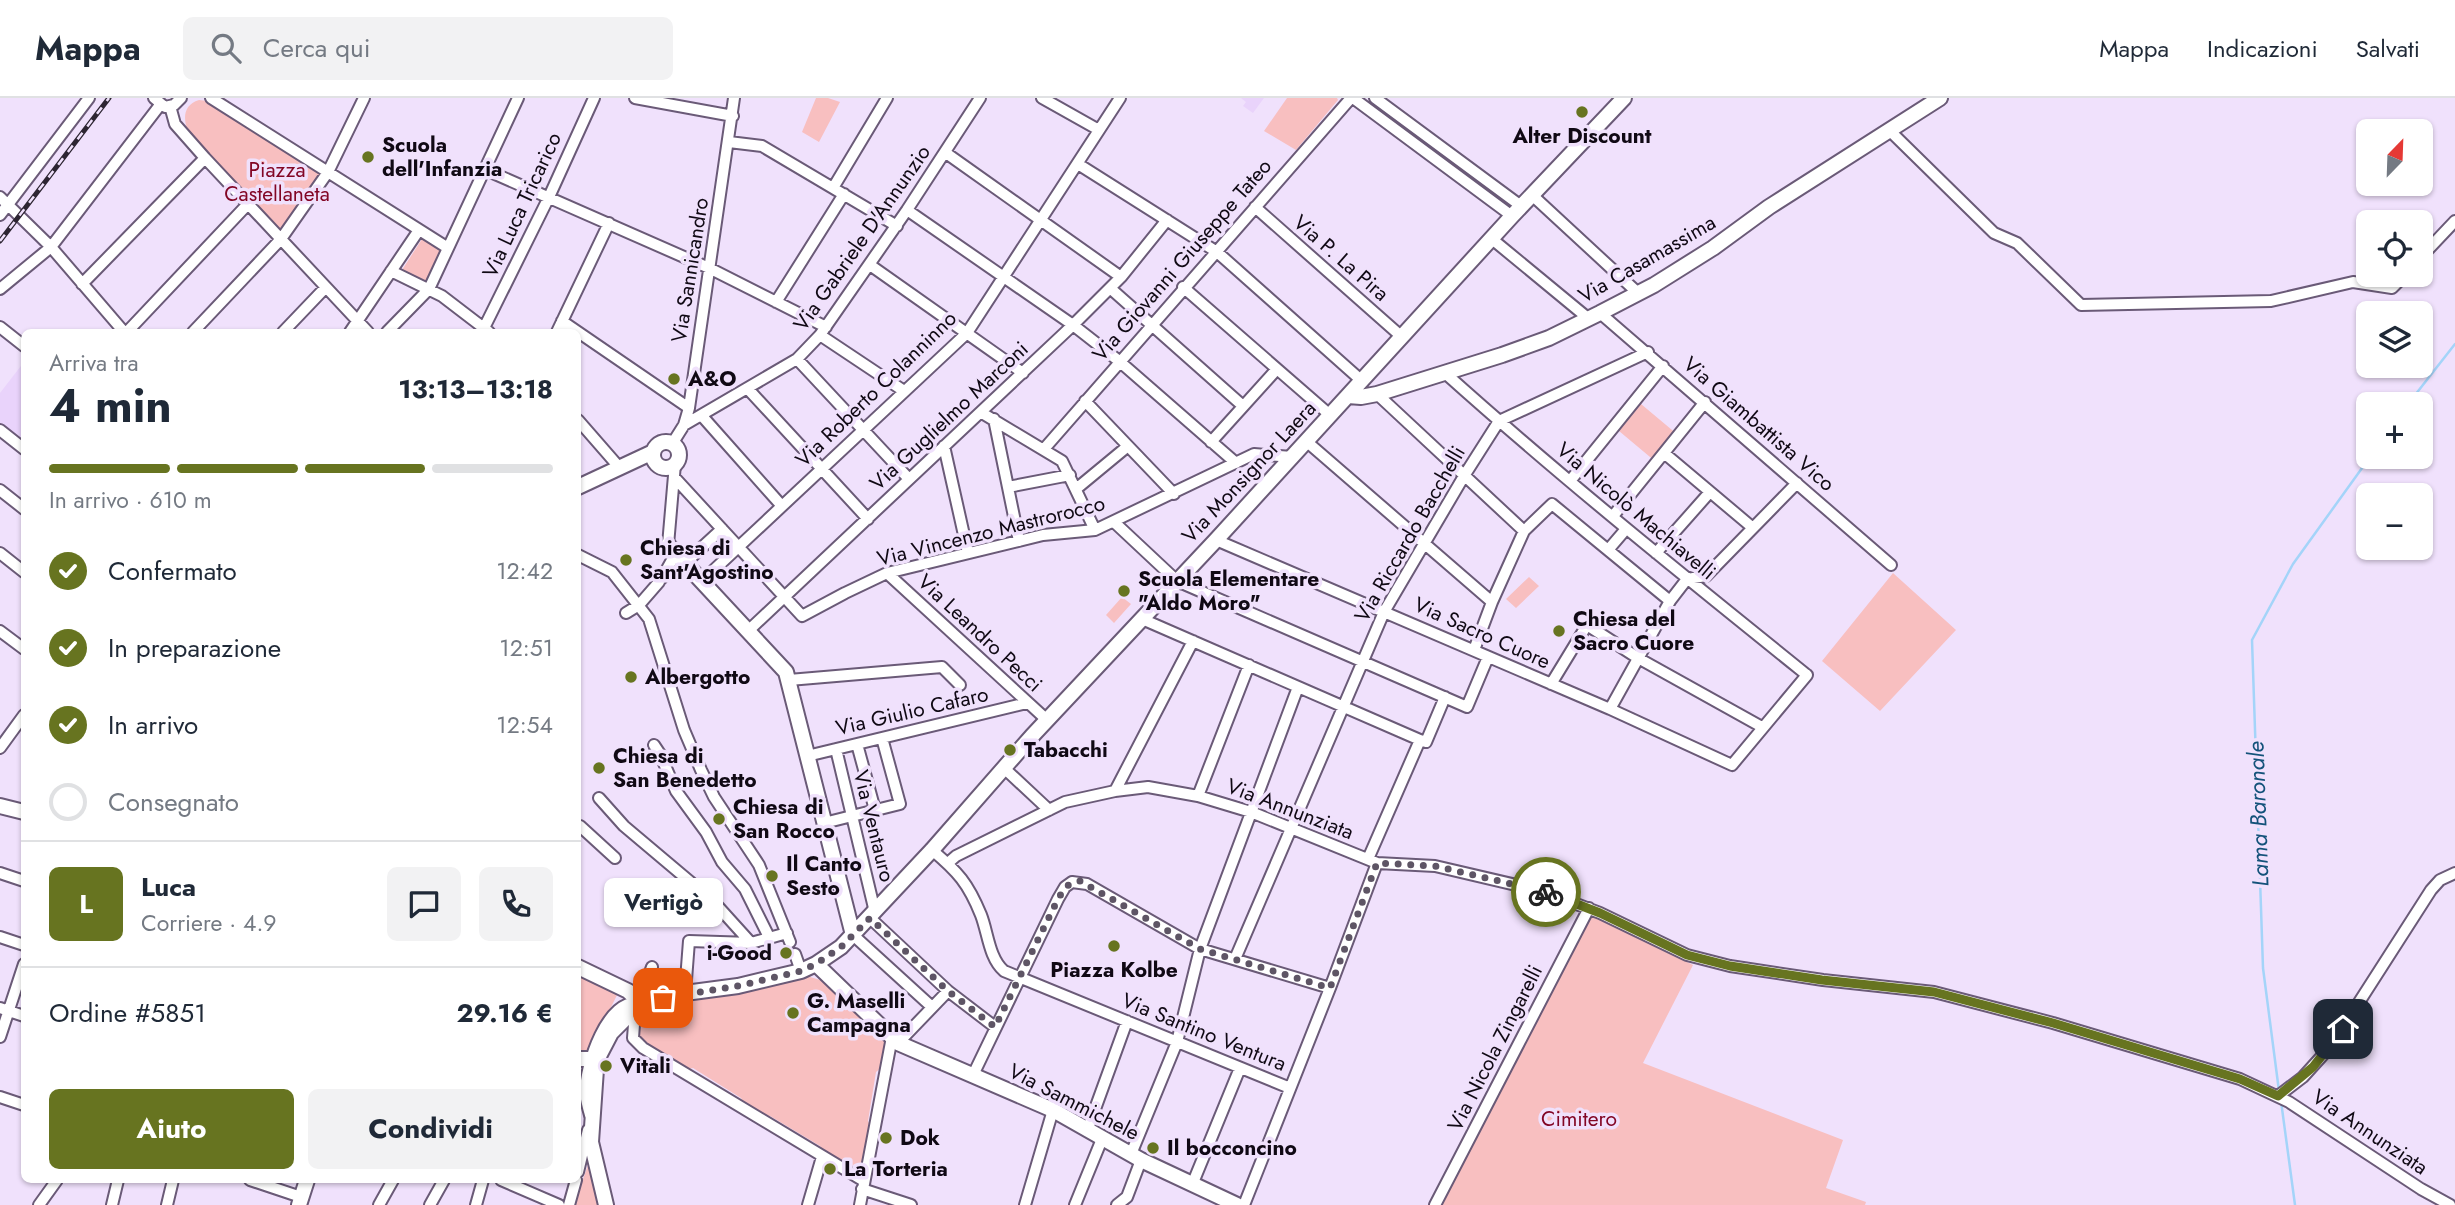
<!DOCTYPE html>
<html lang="it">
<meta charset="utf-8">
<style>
:root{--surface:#fff;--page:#f2f2f3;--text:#1f2937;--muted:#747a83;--line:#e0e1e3;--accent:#677420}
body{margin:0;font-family:Jost,sans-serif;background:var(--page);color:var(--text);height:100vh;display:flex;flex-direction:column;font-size:26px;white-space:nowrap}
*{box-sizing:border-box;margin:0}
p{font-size:23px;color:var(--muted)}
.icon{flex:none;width:38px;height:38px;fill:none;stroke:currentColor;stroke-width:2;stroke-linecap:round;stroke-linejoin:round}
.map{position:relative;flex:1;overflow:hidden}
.sheet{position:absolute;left:21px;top:231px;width:560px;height:854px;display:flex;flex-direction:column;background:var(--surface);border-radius:10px;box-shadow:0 2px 5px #0004}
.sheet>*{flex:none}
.needle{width:46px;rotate:23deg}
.controls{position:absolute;left:2356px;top:21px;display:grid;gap:14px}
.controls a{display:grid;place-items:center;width:77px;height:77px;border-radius:10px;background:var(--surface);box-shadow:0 2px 5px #0004;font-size:35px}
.pin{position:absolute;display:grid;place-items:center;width:60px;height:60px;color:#fff;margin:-30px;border-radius:14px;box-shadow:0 4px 10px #0006}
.courier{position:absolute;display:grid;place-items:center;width:70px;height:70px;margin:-35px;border:5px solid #677420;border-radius:50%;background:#fff;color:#222;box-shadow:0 2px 9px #0007}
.bubble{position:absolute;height:49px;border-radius:10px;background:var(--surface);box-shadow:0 2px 5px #0004;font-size:23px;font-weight:700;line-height:49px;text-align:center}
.overview em{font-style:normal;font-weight:700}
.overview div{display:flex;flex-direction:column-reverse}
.overview{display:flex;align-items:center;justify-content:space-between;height:119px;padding:0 28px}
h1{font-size:46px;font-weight:700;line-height:52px}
.bar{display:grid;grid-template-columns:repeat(4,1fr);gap:10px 7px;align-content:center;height:84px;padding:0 28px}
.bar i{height:9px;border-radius:5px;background:var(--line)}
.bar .active{background:var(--accent)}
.bar p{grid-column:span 4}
.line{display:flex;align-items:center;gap:18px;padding:0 28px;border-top:2px solid var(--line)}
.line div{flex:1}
.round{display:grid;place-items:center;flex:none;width:74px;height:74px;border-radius:10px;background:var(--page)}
ol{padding:0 28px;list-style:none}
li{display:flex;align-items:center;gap:21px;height:77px}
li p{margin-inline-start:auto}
li .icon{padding:7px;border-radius:50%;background:var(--accent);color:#fff;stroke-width:4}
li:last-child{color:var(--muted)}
li i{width:38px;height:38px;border:4px solid var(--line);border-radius:50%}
.primary-button{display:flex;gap:14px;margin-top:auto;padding:14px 28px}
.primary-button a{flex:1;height:80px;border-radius:10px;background:var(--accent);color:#fff;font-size:28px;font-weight:700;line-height:80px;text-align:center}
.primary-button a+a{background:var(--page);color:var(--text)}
header{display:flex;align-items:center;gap:42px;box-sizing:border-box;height:98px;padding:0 35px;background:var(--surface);border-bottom:2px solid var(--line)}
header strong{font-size:33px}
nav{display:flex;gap:38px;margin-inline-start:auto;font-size:24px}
.search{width:490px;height:63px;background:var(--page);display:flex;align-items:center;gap:18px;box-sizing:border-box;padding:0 24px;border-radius:10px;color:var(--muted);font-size:26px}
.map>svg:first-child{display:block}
</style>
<header>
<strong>Mappa</strong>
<div class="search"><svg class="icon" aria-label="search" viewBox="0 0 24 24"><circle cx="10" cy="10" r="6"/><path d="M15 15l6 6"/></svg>Cerca qui</div>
<nav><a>Mappa</a><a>Indicazioni</a><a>Salvati</a></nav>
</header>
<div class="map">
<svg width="2455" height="1107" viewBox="0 0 2455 1107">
<rect width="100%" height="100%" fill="#f0e1fc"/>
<path fill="#e9d3fb" d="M1241 0H1264L1253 15 1243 8 1246 4Z
M24 264V351L0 332V295Z"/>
<path fill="#f8bfc0" d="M816 0H828L840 4 819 44 802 34Z
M1287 0H1337L1338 2 1296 52 1264 33Z
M199 2 207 3 321 75 281 134 188 34C183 20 183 7 199 2Z
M422 141 442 151 425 184 402 172Z
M1641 306 1678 337 1656 364 1619 333Z
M1893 475 1956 532 1880 613 1822 563Z
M1529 479 1539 488 1516 510 1506 501Z
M1122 499 1131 506 1114 525 1106 517Z
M1590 815 1693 867 1643 965 1843 1042 1826 1090 1866 1104 1865 1107H1438Z
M578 876 618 895 587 958 578 954Z
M800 876 827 884 886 943 882 969 876 974 868 1023 871 1029 863 1066 851 1071 824 1054 820 1048 770 1018C760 1019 746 1009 741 1000L693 970 688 971 637 940C638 924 641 915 656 907Z
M589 1064 599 1107H574Z"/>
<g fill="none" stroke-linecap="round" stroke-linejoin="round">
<path stroke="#a4d4f9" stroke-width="2.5" d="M2408 306 2455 246
M2279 993 2263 870 2252 542 2293 466 2370 359
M2281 1003 2295 1107"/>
<defs>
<path id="minor" d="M154 0 165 9 174 7 181 0
M211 0 448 150
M635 0 733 18
M1042 0 1099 32
M1353 0 1512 118
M1375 0 1521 108
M170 8 175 26 205 60 368 234
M1889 32 1994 135 2017 145 2081 207 2271 203 2353 184 2392 190 2405 177
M729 44 762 48 897 128
M946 55 1121 179
M1078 66 1217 154 1362 283
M486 72 709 170 826 229
M833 90 887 0
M1532 97 1638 195
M0 99 51 149 124 234
M1255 109 1402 239
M907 112 1073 227 1119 263 1236 365
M0 117 89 0
M1492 141 1589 221
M2420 160 2455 123
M870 167 1023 275
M391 173 442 198 489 234
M82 186 205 60
M1183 189 1330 317
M1110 190 1243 308
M0 191 51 149 160 7
M776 204 844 96
M1600 215 1891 467
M562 223 689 310
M0 229 24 248
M484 230 549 99 594 0
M127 234 247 107
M193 234 281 141 328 74 364 0
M283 234 326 189
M350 234 419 132
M387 234 429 191 518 0
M557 234 609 125
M820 237 904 293
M797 261 909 381
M748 291 868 421
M1377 296 1524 433
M1085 303 1174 396
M982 315 1062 363 1095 432
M702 318 781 407
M994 321 1019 443
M578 322 619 369
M684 327 797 261 820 237 907 112 980 0
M0 332 24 351
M1306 343 1492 504
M1211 344 1277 271
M672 346 684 327 689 310 734 0
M944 348 968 455
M1044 351 1351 0
M1664 355 1753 430
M674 379 802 518 845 495 887 475 1043 437 1095 432 1254 356 1292 359
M1570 383 1663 268
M1008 389 1070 377
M1076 391 1128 348
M0 392 24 411
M1613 418 1705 304
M1114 424 1177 483 1467 609 1488 559
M1216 442 1610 611 1732 667 1807 577C1684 478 1562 380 1445 275
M668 447 675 366
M1608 452 1626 431
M0 455 24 474
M1656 455 1710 394
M578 457 612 474 649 521 684 632 701 672 714 699 759 767 790 844
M685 465 722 431
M887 475 1047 622
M662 480 676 455
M702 483 967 235 1120 0
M626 515 639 507 659 484
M1142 521 1420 642
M0 533 24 551
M748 533 1073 227 1121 179 1167 122
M1474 552 1492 504 1524 433 1552 406 1670 503
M789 582 942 569 960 587
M1551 586 1587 527 1638 560 1762 629
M1610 611 1670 503 1687 481 1706 478 1797 385
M1420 642 1426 644 1445 599
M857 646 875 712
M654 647 660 656 676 693 706 734 722 764 745 791 769 839
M0 650 24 617
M836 651 875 814
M807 658 1027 605
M1004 670 1049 712
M1115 693 1193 543
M1198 698 1249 567
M599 700 624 728 713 803 751 845
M824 725 900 706 882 640
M580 728 615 760
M932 752C958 774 968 785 981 817 988 835 989 860 1004 873L1290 990
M1368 761 1420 642
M948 765 956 758 1065 704 1115 693 1148 689 1198 698 1251 714 1377 765 1435 768 1542 793 1600 815 1687 857 1730 868 1823 882 1934 894 2053 925 2240 981 2289 1004 2421 1091 2450 1107
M0 775 24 783
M870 820 948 893 995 929
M853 837 932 909
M0 839 24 847
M795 856 801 873
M1235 861 1384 514 1464 378 1499 323 1648 254
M685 895 689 843 751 845 787 835
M640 902 652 869
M0 910 24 918
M635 913 633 940 643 950 864 1083
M0 939 24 866
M898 945 948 893
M973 977 1058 801 1065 789 1072 784 1087 786 1200 851 1330 890
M2278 998 2303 979 2331 948 2431 792 2440 782 2455 775
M0 999 24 1007
M590 1017C588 1010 586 1002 585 995 585 968 607 898 641 905
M1087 1033 1127 923
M1131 1056 1177 944 1200 851 1298 589
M578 1074 588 1032
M250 1082 301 1099
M501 1082 559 1107
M1192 1087 1240 970
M862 1091 911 1107
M39 1107 57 1082
M112 1107 118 1082
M167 1107 173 1082
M379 1107 393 1082
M430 1107 444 1082
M476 1107 483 1082
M569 1107 576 1082
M808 1107 822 1059
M860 1107 892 939
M1025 1107 1053 1012
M1075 1107 1102 1041
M1117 1107 1127 1099 1141 1062
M1244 1107 1330 890 1377 765
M1435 1107 1589 810"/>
<path id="tertiary" d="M1348 298 1361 299 1377 296 1502 257 1549 240 1600 215 1654 187 1713 150 1769 109 1940 0
M653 357a13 13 0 1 1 26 0a13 13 0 1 1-26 0Z
M578 389 653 354
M668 447 786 574 853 837
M0 708 24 714
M816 866 898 945 1053 1012 1141 1062 1237 1107
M578 869 628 893 641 905
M641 905 685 895 738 888 801 873 816 866 841 849 932 752 1032 638 1216 442 1512 118 1624 0
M578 961H591L599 958
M299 1107 307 1082
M606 1107 591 1044 596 971 599 958 611 935 641 905"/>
</defs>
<use href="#minor" stroke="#6a5a77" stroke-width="14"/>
<use href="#tertiary" stroke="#6a5a77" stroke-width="18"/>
<use href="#minor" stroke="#fff" stroke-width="10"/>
<use href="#tertiary" stroke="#fff" stroke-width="14"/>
<defs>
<path id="rail" d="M0 143 109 0"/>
</defs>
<use href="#rail" stroke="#2d2532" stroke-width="5"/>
<use href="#rail" stroke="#f0e1fc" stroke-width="2.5" stroke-dasharray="8" stroke-linecap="butt"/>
</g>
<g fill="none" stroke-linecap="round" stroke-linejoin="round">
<path stroke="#5e5565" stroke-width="7" stroke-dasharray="0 12.6" d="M663 900 738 888 801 873 816 866 841 849 870 820 948 893 995 929 1058 801C1064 791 1068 784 1080 783L1200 851 1330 890 1377 765 1435 768 1546 794"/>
<path stroke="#677420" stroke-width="9" d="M1546 794 1600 815 1687 857 1730 868 1822 882 1934 894 2053 925 2240 981 2278 998 2313 969 2343 931"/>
</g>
<g fill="#677420" stroke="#f0e1fc" stroke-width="2.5">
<circle cx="1582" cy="14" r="7"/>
<circle cx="368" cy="59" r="7"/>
<circle cx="674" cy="281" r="7"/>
<circle cx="626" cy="462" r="7"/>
<circle cx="1124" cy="493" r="7"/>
<circle cx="1559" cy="533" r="7"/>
<circle cx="631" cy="579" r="7"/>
<circle cx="1010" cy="652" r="7"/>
<circle cx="599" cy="670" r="7"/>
<circle cx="719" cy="721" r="7"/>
<circle cx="772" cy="778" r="7"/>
<circle cx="1114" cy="848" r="7"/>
<circle cx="786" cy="855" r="7"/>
<circle cx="793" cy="915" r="7"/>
<circle cx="606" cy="968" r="7"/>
<circle cx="886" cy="1040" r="7"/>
<circle cx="1153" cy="1050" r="7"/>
<circle cx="830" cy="1071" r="7"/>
</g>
<g text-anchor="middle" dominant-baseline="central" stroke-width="7" stroke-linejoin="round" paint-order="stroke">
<g font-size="21" font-weight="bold" fill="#100914" stroke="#f0e1fc" text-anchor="start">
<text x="1582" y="38" text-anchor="middle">Alter Discount</text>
<text x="382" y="47">Scuola<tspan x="382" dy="24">dell'Infanzia</tspan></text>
<text x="688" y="281">A&amp;O</text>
<text x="640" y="450">Chiesa di<tspan x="640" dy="24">Sant'Agostino</tspan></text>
<text x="1138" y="481">Scuola Elementare<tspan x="1138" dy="24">"Aldo Moro"</tspan></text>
<text x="1573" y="521">Chiesa del<tspan x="1573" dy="24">Sacro Cuore</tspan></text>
<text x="645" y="579">Albergotto</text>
<text x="1024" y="652">Tabacchi</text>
<text x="613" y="658">Chiesa di<tspan x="613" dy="24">San Benedetto</tspan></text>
<text x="733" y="709">Chiesa di<tspan x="733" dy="24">San Rocco</tspan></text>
<text x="786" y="766">Il Canto<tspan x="786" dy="24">Sesto</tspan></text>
<text x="772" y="855" text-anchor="end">i-Good</text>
<text x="1114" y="872" text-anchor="middle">Piazza Kolbe</text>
<text x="807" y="903">G. Maselli<tspan x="807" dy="24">Campagna</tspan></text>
<text x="620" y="968">Vitali</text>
<text x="900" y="1040">Dok</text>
<text x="1167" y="1050">Il bocconcino</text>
<text x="844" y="1071">La Torteria</text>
</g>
<g font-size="21" fill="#820625" stroke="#f0e1fc">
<text x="277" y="72">Piazza<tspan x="277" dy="24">Castellaneta</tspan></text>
<text x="1579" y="1021">Cimitero</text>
</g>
<g font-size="21" fill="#100914" stroke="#f0e1fc">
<text transform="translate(522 107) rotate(-65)">Via Luca Tricarico</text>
<text transform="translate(862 140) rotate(-55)">Via Gabriele D'Annunzio</text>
<text transform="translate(1341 160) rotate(41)">Via P. La Pira</text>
<text transform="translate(1647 161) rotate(-30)">Via Casamassima</text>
<text transform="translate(1182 162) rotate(-49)">Via Giovanni Giuseppe Tateo</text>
<text transform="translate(690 172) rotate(-81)">Via Sannicandro</text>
<text transform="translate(876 291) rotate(-44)">Via Roberto Colanninno</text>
<text transform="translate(949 318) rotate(-43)">Via Guglielmo Marconi</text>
<text transform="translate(1759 326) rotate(41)">Via Giambattista Vico</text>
<text transform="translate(1249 374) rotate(-47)">Via Monsignor Laera</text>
<text transform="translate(1636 413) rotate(40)">Via Nicolò Machiavelli</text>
<text transform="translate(991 433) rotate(-14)">Via Vincenzo Mastrorocco</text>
<text transform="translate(1410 436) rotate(-60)">Via Riccardo Bacchelli</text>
<text transform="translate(980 535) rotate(43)">Via Leandro Pecci</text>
<text transform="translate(1482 535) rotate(24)">Via Sacro Cuore</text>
<text transform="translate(912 613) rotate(-13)">Via Giulio Cafaro</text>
<text transform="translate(1290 711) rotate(21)">Via Annunziata</text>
<text transform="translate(874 728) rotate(76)">Via Ventauro</text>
<text transform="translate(1204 934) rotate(22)">Via Santino Ventura</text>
<text transform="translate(1495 950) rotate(-63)">Via Nicola Zingarelli</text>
<text transform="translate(1074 1004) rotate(27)">Via Sammichele</text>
<text transform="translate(2370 1034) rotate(34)">Via Annunziata</text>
</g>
<g font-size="23" font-style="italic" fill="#13527a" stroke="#f0e1fc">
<text transform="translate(2258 716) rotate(-92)">Lama Baronale</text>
</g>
</g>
</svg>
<div class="controls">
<a><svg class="needle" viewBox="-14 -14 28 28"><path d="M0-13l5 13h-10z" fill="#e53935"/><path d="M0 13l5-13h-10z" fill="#747a83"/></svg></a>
<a><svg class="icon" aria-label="locate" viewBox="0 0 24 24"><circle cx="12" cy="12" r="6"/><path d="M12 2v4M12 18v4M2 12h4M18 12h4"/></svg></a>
<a><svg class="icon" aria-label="layers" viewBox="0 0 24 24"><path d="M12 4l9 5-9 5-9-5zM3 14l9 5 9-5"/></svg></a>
<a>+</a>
<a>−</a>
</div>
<div class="pin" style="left:663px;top:900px;background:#ea580c"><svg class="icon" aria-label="bag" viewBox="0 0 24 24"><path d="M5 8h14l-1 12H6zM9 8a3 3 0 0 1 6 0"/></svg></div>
<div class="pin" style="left:2343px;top:931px;background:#1f2937"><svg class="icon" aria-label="home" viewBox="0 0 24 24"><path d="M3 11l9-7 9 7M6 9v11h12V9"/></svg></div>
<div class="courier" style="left:1546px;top:794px"><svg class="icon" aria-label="bike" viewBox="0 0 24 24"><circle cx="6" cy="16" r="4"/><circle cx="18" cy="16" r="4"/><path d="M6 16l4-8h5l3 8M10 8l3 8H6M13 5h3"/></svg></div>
<div class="bubble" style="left:604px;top:780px;width:119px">Vertigò</div>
<section class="sheet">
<div class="overview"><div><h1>4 min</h1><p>Arriva tra</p></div><em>13:13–13:18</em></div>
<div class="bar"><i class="active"></i><i class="active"></i><i class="active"></i><i></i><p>In arrivo · 610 m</p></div>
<ol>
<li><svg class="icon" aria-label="check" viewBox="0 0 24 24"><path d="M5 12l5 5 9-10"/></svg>Confermato<p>12:42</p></li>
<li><svg class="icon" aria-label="check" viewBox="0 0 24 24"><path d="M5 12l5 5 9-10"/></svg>In preparazione<p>12:51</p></li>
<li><svg class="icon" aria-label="check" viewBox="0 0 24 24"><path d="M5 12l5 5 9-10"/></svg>In arrivo<p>12:54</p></li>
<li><i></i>Consegnato</li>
</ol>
<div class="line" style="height:126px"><b class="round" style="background:var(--accent);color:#fff">L</b><div><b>Luca</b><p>Corriere · 4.9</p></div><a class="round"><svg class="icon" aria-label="chat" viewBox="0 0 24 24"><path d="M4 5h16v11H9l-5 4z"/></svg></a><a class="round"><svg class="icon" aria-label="phone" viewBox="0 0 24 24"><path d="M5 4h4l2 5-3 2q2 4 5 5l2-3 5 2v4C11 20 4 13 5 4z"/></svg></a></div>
<div class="line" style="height:91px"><div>Ordine #5851</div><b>29.16 €</b></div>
<div class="primary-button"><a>Aiuto</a><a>Condividi</a></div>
</section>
</div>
